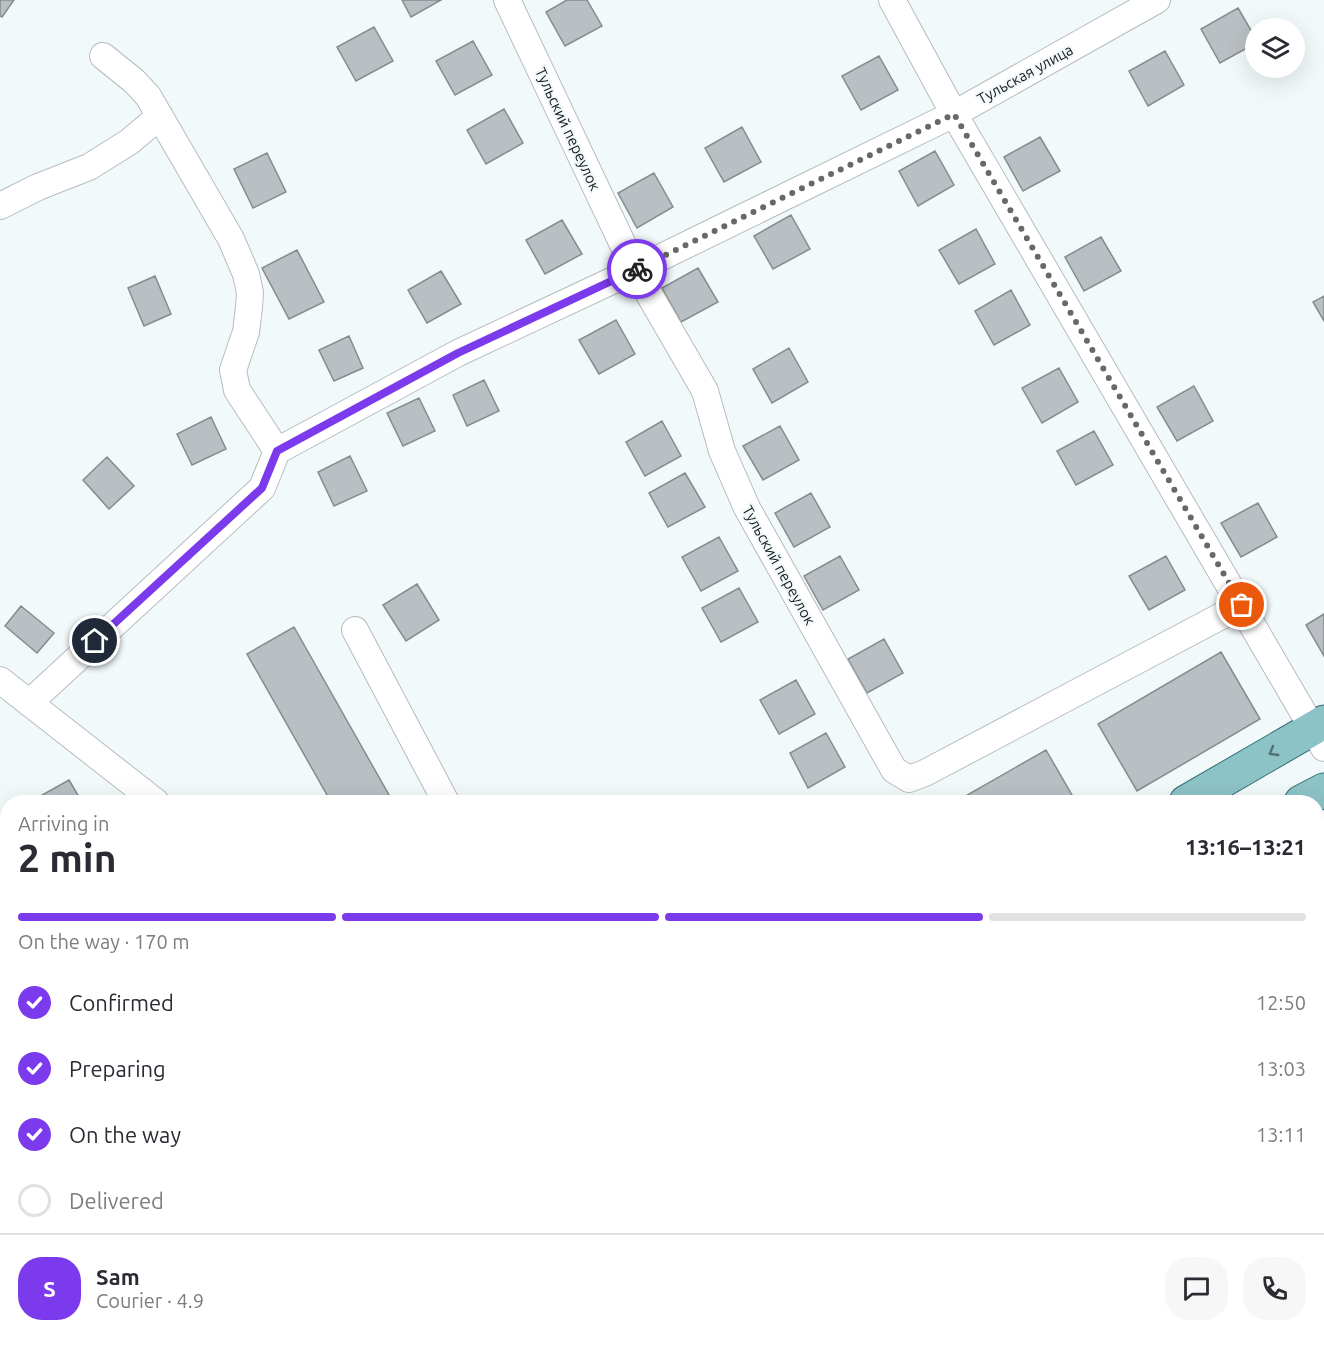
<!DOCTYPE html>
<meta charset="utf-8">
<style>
:root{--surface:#fff;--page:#f7f7f7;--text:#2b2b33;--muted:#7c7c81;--line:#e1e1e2;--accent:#7c3aed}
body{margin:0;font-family:Ubuntu,sans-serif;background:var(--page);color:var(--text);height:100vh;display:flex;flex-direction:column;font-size:22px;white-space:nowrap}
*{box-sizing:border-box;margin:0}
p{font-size:20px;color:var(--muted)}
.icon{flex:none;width:33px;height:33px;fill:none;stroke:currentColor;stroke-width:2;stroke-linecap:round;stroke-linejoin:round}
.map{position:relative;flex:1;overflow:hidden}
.panel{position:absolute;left:0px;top:795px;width:1324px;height:560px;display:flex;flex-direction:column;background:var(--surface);border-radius:24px 24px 0 0;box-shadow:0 6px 24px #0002}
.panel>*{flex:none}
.buttons{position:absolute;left:1245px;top:18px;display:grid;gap:12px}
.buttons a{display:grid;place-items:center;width:60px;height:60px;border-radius:50%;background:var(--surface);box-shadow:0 6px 24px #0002;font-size:30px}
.pin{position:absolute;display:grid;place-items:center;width:51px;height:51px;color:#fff;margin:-26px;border:3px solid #fff;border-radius:50%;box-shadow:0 2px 6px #0007}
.courier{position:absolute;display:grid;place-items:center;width:60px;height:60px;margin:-30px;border:4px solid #7c3aed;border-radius:50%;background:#fff;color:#222;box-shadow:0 2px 8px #0007}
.headline em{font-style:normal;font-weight:700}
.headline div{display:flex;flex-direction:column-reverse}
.headline{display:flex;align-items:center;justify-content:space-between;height:102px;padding:0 18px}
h1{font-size:39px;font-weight:700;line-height:45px}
.bar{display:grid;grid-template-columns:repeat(4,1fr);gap:9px 6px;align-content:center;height:72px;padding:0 18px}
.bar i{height:8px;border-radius:4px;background:var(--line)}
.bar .selected{background:var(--accent)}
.bar p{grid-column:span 4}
.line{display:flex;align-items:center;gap:15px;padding:0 18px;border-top:2px solid var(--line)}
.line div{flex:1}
.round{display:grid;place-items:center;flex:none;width:63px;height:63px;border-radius:24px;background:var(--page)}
ol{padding:0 18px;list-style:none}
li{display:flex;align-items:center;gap:18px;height:66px}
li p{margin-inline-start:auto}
li .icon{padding:6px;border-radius:50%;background:var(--accent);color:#fff;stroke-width:4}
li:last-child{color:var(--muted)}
li i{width:33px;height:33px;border:3px solid var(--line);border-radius:50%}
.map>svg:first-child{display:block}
</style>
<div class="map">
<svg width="1324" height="1354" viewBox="0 0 1324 1354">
<rect width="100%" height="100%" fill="#f2f9fb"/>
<path fill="#dfeef4" d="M7 1046V1124L0 1117V1057Z"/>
<path fill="#babfc3" stroke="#868b8e" stroke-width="1.5" d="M0 0H14L2 17 0 16Z
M402 0H441L411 17Z
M567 0H587L602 26 565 46 546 12Z
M1238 8 1256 39V43L1220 63 1201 29Z
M374 27 393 61 356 81 337 47Z
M473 41 492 75 455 95 436 61Z
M1165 51 1184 85 1148 106 1129 71Z
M879 56 898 90 861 110 842 76Z
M504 109 523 143 486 164 467 130Z
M742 127 761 162 724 182 705 148Z
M1040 137 1060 171 1023 191 1004 157Z
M935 151 954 185 918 206 899 171Z
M267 153 286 192 253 208 234 169Z
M654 173 673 207 637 228 618 193Z
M791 215 810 249 773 269 754 236Z
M562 220 582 254 545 274 526 240Z
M976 229 995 264 959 284 939 250Z
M1101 237 1121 271 1084 291 1065 257Z
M297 250 324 302 289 319 262 268Z
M698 268 718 302 681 322 662 288Z
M441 271 461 304 427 323 408 290Z
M155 276 171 314 144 326 128 288Z
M1011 290 1030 325 994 345 975 311Z
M1324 296V321L1313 302Z
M616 320 635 354 599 374 579 340Z
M349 336 363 368 334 381 319 350Z
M789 348 808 382 772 403 753 369Z
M1059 368 1078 402 1042 423 1022 388Z
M484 380 499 411 467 426 453 395Z
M1194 386 1213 421 1177 441 1157 407Z
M419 398 435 431 403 446 387 413Z
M211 417 226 449 192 465 177 434Z
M662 421 681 456 645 476 626 442Z
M780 426 799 460 763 480 743 446Z
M1094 431 1113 465 1076 485 1057 451Z
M350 456 367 491 334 506 318 472Z
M107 457 134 486 109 509 83 480Z
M685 473 705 507 668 527 649 493Z
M811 493 830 527 794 547 775 513Z
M1258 503 1277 537 1241 557 1221 523Z
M719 537 738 571 701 591 682 557Z
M840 556 859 590 823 610 804 576Z
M1166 556 1185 590 1149 610 1129 576Z
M417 584 439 620 406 641 383 605Z
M739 588 758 622 721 642 702 608Z
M21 606 54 633 37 653 5 626Z
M1324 614V656L1306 625Z
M294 627 393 802H331L247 654Z
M884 639 903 673 867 693 848 659Z
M1221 652 1260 719 1137 791 1098 724Z
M796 680 815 714 779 734 760 700Z
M826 733 845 767 808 788 790 753Z
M1046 750 1076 802H955Z
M69 780 82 802H37L35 799Z
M1324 837V922L1317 925V841Z
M0 1333 8 1339V1347H18L26 1354H0Z
M306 1347H375L369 1354H300Z
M596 1347H649L644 1354H591Z
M687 1347H763L772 1354H696Z"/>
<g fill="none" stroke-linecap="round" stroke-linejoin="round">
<defs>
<path id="minor" d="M507 0 635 270 705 391 722 451 747 508 894 770 909 779 925 773 1242 605
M892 0 954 114 1324 748
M103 56 134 81 148 96 231 239 246 274 250 293 249 307 246 332 233 370 237 390 277 451
M0 206 38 187 89 167 129 142 160 116
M355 630 446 802
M0 680 156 802
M29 703 262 488 277 451 458 353 635 270 954 114 1157 0
M0 1304 8 1310
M53 1347 61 1354
M862 1347 871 1354
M186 1354 193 1347"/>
<path id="major" d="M1186 802 1324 722
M1301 802 1324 790
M451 1354 456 1347
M522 1354 528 1347"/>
</defs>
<use href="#minor" stroke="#b6bcbf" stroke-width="28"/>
<use href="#major" stroke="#326e73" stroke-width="35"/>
<use href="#minor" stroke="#fff" stroke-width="26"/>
<use href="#major" stroke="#8cc3c7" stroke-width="33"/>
</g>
<defs><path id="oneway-chevron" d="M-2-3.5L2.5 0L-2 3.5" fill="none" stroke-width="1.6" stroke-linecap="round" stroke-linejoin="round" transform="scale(1.5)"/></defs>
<use stroke="#526f72" href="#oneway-chevron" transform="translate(1273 752) rotate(150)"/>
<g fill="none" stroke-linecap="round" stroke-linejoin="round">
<path stroke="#65696a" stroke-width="6" stroke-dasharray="0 10.8" d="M637 269 954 114 1242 605"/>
<path stroke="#7c3aed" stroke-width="8" d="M95 641 262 488 277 451 458 353 637 269"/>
</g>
<g text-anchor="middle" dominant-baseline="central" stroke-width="4.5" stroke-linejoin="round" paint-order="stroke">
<g font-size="15" fill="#191b1c" stroke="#f2f9fb">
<text transform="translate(1025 74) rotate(-29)">Тульская улица</text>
<text transform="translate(568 129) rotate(65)">Тульский переулок</text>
<text transform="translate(779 565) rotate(61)">Тульский переулок</text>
</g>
</g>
</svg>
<div class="buttons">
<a><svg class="icon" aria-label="layers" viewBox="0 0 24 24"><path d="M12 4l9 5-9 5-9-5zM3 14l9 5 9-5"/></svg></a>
</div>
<div class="pin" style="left:1242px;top:605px;background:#ea580c"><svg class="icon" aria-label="bag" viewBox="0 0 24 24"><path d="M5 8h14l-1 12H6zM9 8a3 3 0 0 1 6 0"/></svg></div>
<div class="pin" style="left:95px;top:641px;background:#1f2937"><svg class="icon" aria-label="home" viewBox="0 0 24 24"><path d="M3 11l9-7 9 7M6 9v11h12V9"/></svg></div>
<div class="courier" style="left:637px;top:269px"><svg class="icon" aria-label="bike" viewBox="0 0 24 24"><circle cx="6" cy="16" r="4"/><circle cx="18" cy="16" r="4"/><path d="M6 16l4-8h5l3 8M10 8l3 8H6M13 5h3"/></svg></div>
<section class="panel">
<div class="headline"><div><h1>2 min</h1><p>Arriving in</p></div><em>13:16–13:21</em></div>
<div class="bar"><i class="selected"></i><i class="selected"></i><i class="selected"></i><i></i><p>On the way · 170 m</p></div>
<ol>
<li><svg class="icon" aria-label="check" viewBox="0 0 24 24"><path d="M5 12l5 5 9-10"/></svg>Confirmed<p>12:50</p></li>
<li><svg class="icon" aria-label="check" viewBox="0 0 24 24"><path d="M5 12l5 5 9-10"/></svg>Preparing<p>13:03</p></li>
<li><svg class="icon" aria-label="check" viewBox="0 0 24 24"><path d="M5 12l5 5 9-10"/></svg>On the way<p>13:11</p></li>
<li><i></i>Delivered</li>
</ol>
<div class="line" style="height:108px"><b class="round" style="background:var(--accent);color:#fff">S</b><div><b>Sam</b><p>Courier · 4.9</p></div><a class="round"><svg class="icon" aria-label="chat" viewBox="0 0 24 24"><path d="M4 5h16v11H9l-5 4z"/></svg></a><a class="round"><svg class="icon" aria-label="phone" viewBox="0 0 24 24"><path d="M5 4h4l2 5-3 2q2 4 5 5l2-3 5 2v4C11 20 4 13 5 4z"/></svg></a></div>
</section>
</div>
